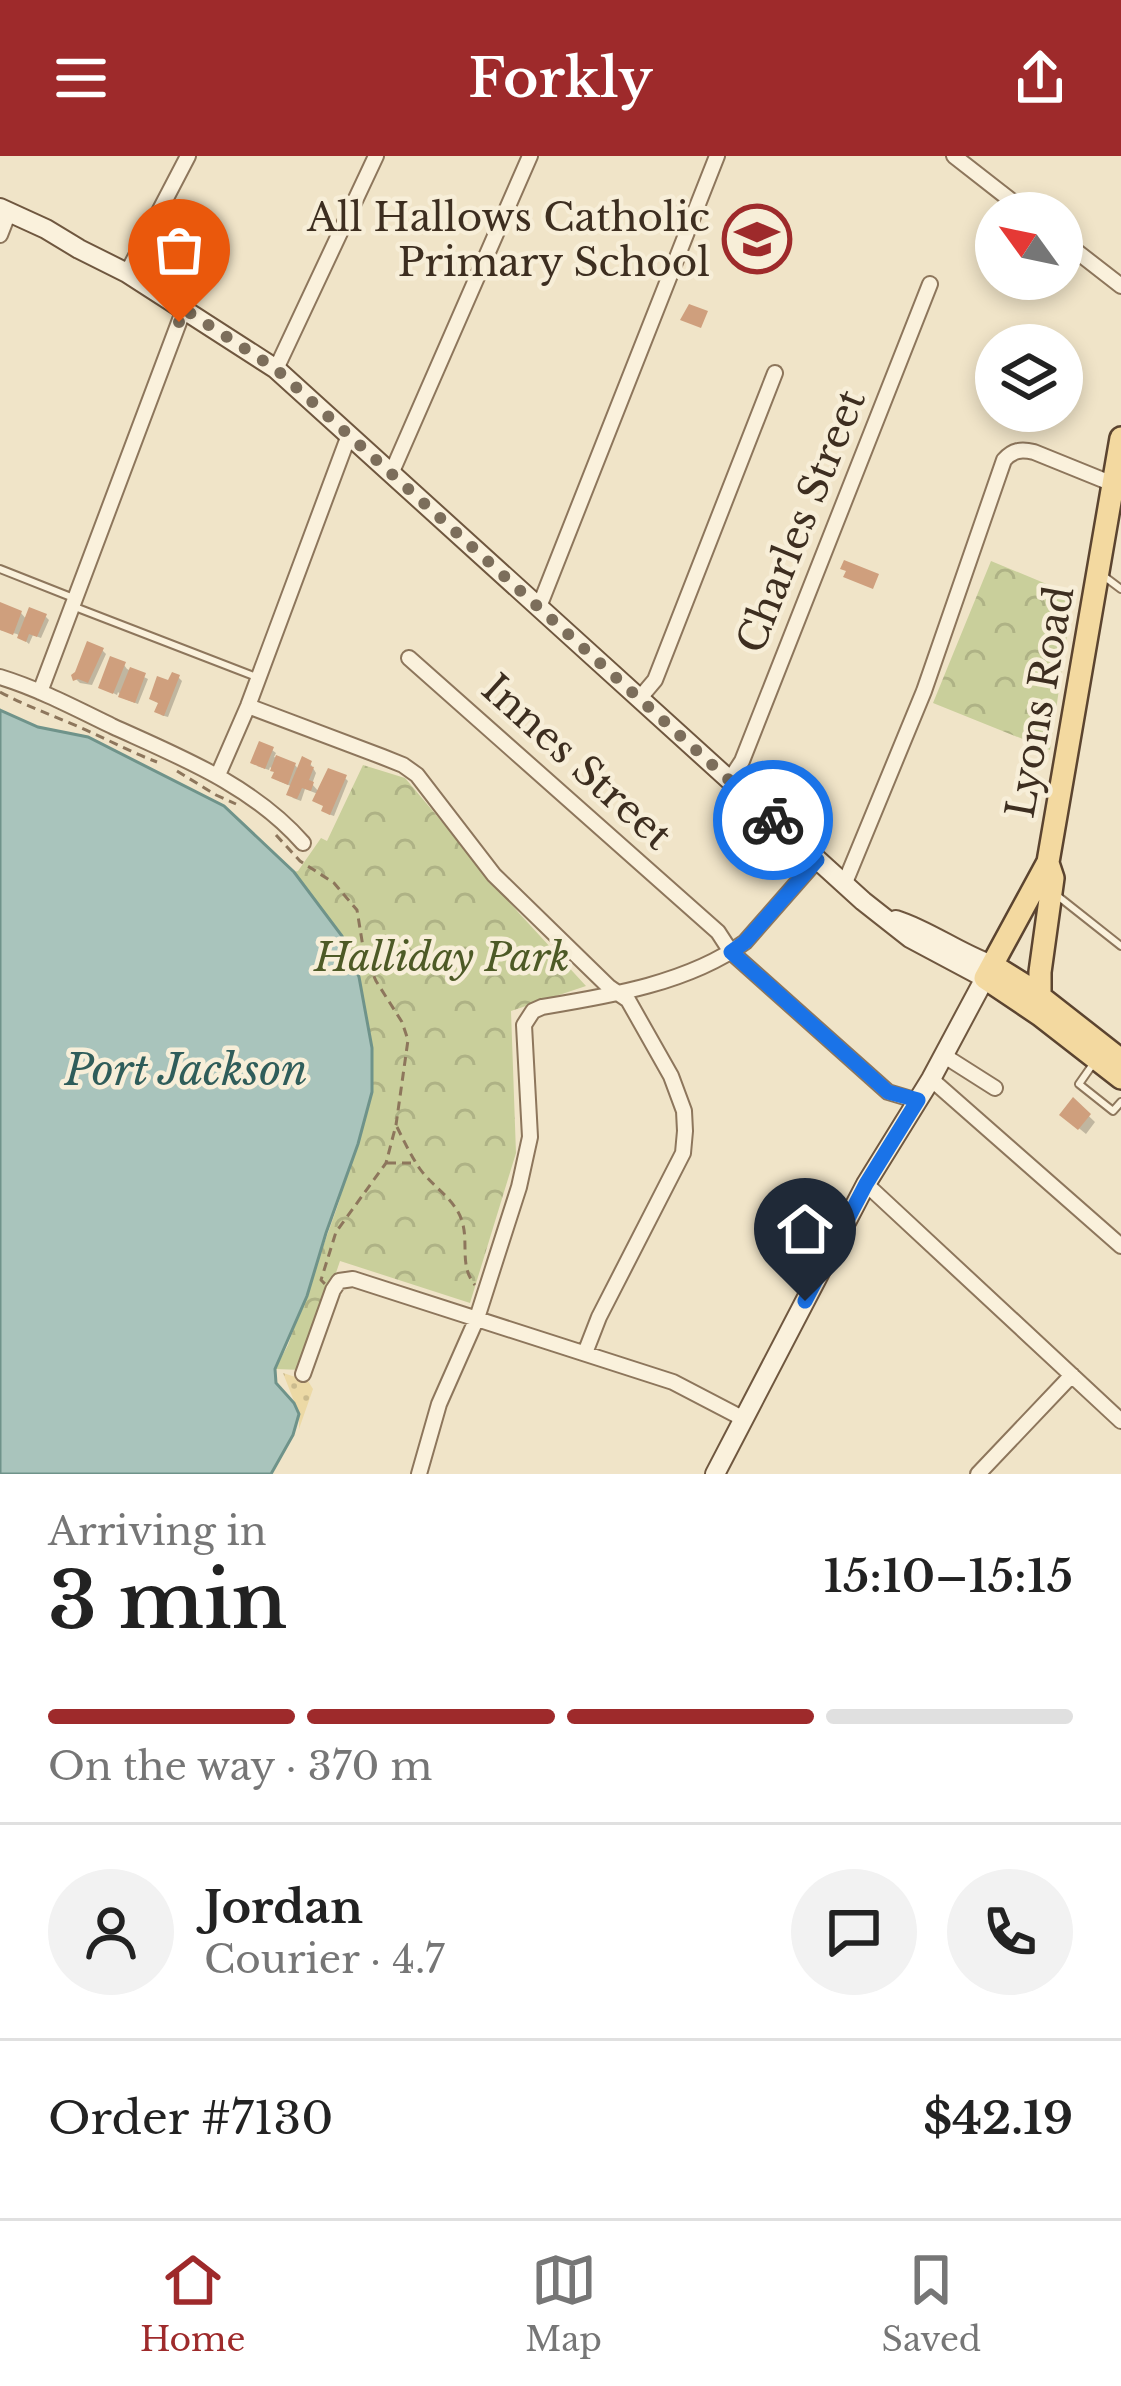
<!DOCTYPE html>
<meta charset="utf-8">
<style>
:root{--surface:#fff;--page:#f2f2f2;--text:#222;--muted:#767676;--line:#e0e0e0;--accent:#9e2a2b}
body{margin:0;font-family:"Libre Baskerville",serif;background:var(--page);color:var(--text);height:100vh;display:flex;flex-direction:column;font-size:45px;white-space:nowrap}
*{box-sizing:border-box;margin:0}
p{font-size:39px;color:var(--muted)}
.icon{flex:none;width:66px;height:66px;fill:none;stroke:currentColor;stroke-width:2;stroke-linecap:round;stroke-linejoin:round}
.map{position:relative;height:1318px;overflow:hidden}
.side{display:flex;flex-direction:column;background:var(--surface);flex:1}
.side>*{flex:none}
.needle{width:78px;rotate:303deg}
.controls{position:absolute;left:975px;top:36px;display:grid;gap:24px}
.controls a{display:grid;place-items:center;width:108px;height:108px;border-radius:50%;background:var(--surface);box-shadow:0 6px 18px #0003;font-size:60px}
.pin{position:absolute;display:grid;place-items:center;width:102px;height:102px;color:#fff;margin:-123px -51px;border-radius:50% 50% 50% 0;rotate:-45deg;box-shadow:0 0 12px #0007}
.pin .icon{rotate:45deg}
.courier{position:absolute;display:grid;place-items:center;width:120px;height:120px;margin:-60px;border:9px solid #1a73e8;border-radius:50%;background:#fff;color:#222;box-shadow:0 3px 15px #0007}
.headline em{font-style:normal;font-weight:600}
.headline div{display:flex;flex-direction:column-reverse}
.headline{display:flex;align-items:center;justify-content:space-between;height:204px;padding:0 48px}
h1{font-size:78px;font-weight:600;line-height:90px}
.bar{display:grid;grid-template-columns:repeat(4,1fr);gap:18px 12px;align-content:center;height:144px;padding:0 48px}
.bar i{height:15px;border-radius:9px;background:var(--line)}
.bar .active{background:var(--accent)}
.bar p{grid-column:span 4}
.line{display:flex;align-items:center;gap:30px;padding:0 48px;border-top:3px solid var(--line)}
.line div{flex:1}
.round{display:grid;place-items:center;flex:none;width:126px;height:126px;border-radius:63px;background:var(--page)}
header{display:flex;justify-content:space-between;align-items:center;height:156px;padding:0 48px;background:var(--accent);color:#fff;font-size:54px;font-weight:600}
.dock{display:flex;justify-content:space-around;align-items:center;height:168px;border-top:3px solid var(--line);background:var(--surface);font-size:33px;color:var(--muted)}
.dock a{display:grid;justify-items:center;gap:6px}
.dock .active{color:var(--accent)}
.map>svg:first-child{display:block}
</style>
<header><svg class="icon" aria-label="menu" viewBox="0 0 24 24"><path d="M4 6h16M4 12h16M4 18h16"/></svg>Forkly<svg class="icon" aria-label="share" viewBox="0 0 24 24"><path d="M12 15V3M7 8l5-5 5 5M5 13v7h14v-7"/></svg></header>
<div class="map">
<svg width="1121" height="1318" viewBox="0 0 1121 1318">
<defs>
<pattern id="sand-dots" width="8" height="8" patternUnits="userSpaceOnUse" patternTransform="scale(3)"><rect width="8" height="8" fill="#ecd9a5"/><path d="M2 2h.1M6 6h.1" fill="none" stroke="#cbbb8e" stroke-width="1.8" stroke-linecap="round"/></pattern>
<pattern id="park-crowns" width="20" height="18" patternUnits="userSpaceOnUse" patternTransform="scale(3)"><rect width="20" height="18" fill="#c9cf9b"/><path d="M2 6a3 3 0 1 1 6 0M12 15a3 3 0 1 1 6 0" fill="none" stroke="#aeb285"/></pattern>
</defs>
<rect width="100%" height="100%" fill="#f0e4c8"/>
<path fill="url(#sand-dots)" d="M283 1217 308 1225 313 1233 299 1273V1258Z"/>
<path fill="url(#park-crowns)" d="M991 405 1073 439 1050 594 933 547Z
M363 609 405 622 518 756 586 830 511 855 516 997 470 1147 340 1105 303 1214 275 1213 288 1189 339 1046 346 1020 342 780 294 716 298 715 321 682 327 685Z"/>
<path fill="#a9c4bc" stroke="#6f938a" stroke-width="3" d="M0 554 38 571 88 581 224 650 294 716 342 780 359 821 372 892V936L358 988 326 1077 307 1140 275 1213 276 1227 294 1247 299 1258 293 1279 271 1318H0Z"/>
<path fill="#0003" d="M0 449 21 457 27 464 46 461 49 464 41 482 33 479 29 488 17 478 0 474Z
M102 494 106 498 92 529 80 527 74 521Z
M124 509 127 513 148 523 138 548 125 543 118 536 117 539 102 531Z
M178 521 182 525 168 561 161 559 160 548 152 543Z
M272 594 276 597 274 601 295 609 299 614 310 607 316 617 312 628 319 636 345 622 348 625 334 660 328 658 318 638 305 633 301 645 293 642 290 638 293 631 279 625 277 617 270 611 269 614 257 610Z
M1073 945 1095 966 1086 978 1069 964Z"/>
<path fill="#cf9f7d" d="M689 148 708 155 701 172 680 164Z
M844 404 879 418 873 433 843 421 846 415 840 413Z
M0 446 22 455 13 479 0 474Z
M29 451 47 458 37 481 29 478 26 486 17 482Z
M87 485 104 492 88 527 78 523 73 525 71 519 75 516Z
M110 500 126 506 113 538 98 532Z
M130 511 146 517 135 547 118 541Z
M172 516 180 519 164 560 154 556 158 547 149 543 157 520 168 524Z
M259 585 274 591 265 613 250 607Z
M276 599 296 607 288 629 271 622 274 616 270 615Z
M302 600 312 605 310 610 314 611 309 624 314 626 311 635 302 632 297 643 286 639Z
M328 612 347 619 330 659 321 655 323 650 312 645Z
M1073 941 1091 958 1078 974 1059 959Z"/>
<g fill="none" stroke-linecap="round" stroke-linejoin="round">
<defs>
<path id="lane" d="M0 413 71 441
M1101 418 1121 433
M75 451 259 522
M1059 741 1121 790
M1093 908 1079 928 1113 955 1121 946"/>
<path id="street" d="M954 0 1027 57
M0 79 9 56
M1062 84 1121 130
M127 117 188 0
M276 213 376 0
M391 318 530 0
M539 451 717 0
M409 502 718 776 731 796 888 936 918 945
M0 521C39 533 75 552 112 570 180 601 252 629 303 687
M40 536 184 153
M639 543 655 524 775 217
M248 550 383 601 403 609 417 619 494 719 609 831 628 844 671 920 684 955 685 975 683 997 599 1161 585 1197
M218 619 248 550 349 279
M729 625 742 605 930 128
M844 729 924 535 1004 304C1013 294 1021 293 1034 296L1113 328
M943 899 995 932
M931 923 1121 1090
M866 1028 1121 1265
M303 1218 333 1134 339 1125 353 1123 673 1226 744 1263
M419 1318 439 1248 477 1162 519 1031 530 981 524 869 533 855 542 851C609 840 689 827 745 786L817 704
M978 1318 1072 1219"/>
<path id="secondary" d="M0 52 46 73 79 93 127 117 276 213 863 745 910 782 985 822 931 923 866 1028 715 1318
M896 764C930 775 958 797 992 809"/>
<path id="primary" d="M1121 282 1048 706 985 822 1040 859 1121 922
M992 809 1029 832 1121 904
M1040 840V816L1053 722 1048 707"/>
</defs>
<use href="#lane" stroke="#8d765c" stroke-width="10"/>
<use href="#street" stroke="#8d765c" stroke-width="18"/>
<use href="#secondary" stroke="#6f573f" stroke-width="22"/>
<use href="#primary" stroke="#5b4430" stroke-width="26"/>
<path stroke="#8d765c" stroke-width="3" stroke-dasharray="9 6" stroke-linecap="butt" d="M0 536C26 550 52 559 79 571 105 582 130 596 157 606
M177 615 216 639 236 648
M276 679 300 705 334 727 357 754 364 797 376 825 402 866 408 884 396 969 386 1007 336 1076 321 1124 325 1128
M397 971C404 985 411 1000 420 1013 433 1031 455 1043 462 1065 469 1087 459 1110 475 1129
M387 1007H414"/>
<use href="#lane" stroke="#faf1dc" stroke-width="6"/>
<use href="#street" stroke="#faf1dc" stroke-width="14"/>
<use href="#secondary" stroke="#faf1dc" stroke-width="18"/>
<use href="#primary" stroke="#f3d9a0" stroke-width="21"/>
</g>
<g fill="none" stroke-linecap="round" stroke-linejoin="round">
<path stroke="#7c6e5b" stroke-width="12" stroke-dasharray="0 21.6" d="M179 166 184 153 276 213 773 664"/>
<path stroke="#1a73e8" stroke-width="15" d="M773 664 817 704 745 786 731 796 888 936 918 944 866 1028 805 1145"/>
</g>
<defs>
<symbol id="school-ring" viewBox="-11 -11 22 22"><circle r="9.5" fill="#f7eed8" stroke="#9e2a2b" stroke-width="1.5"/><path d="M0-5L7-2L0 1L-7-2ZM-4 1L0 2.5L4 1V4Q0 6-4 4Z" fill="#9e2a2b"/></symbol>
</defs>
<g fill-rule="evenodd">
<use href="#school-ring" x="719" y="45" width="76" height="76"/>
</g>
<g text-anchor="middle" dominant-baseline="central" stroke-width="9" stroke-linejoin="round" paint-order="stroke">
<g font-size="39" fill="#3d2e20" stroke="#f7eed8" text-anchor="end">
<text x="710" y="61">All Hallows Catholic<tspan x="710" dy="45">Primary School</tspan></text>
</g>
<g font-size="39" fill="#3d2e20" stroke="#f7eed8">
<text transform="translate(801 365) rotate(-68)">Charles Street</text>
<text transform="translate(1040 546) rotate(-80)">Lyons Road</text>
<text transform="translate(577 606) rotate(42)">Innes Street</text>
</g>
<g font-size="39" font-style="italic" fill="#4d5a26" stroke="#f7eed8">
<text x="442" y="801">Halliday Park</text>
</g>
<g font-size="42" font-style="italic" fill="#2f5d5a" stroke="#f7eed8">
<text x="186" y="914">Port Jackson</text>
</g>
</g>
</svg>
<div class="controls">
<a><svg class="needle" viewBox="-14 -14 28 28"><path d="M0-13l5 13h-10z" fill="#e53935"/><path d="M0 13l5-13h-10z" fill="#767676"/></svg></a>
<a><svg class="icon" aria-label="layers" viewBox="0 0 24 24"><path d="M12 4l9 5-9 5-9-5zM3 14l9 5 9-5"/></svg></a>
</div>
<div class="pin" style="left:179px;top:166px;background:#ea580c"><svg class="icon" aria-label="bag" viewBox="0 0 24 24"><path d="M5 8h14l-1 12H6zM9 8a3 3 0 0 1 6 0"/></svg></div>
<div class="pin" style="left:805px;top:1145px;background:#1f2937"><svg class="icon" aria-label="home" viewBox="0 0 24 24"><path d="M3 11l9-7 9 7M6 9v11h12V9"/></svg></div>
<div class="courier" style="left:773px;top:664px"><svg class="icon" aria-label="bike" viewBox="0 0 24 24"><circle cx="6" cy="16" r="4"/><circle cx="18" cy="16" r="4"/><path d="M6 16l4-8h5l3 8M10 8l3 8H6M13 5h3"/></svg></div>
</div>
<section class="side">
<div class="headline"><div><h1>3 min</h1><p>Arriving in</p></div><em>15:10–15:15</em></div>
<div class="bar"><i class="active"></i><i class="active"></i><i class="active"></i><i></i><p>On the way · 370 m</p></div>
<div class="line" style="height:216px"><a class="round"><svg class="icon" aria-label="person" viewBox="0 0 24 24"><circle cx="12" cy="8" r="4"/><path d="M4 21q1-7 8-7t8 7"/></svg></a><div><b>Jordan</b><p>Courier · 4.7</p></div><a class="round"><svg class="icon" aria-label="chat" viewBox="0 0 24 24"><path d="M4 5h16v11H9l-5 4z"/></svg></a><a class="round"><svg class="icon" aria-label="phone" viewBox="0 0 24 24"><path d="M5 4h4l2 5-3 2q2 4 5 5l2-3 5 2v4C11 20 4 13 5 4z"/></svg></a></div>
<div class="line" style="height:156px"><div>Order #7130</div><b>$42.19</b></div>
</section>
<nav class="dock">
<a class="active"><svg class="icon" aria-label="home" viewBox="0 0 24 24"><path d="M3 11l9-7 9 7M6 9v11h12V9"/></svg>Home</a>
<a><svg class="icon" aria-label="map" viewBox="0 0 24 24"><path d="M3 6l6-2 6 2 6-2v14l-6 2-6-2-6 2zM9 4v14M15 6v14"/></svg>Map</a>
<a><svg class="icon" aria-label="saved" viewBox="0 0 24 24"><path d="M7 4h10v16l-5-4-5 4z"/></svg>Saved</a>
</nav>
